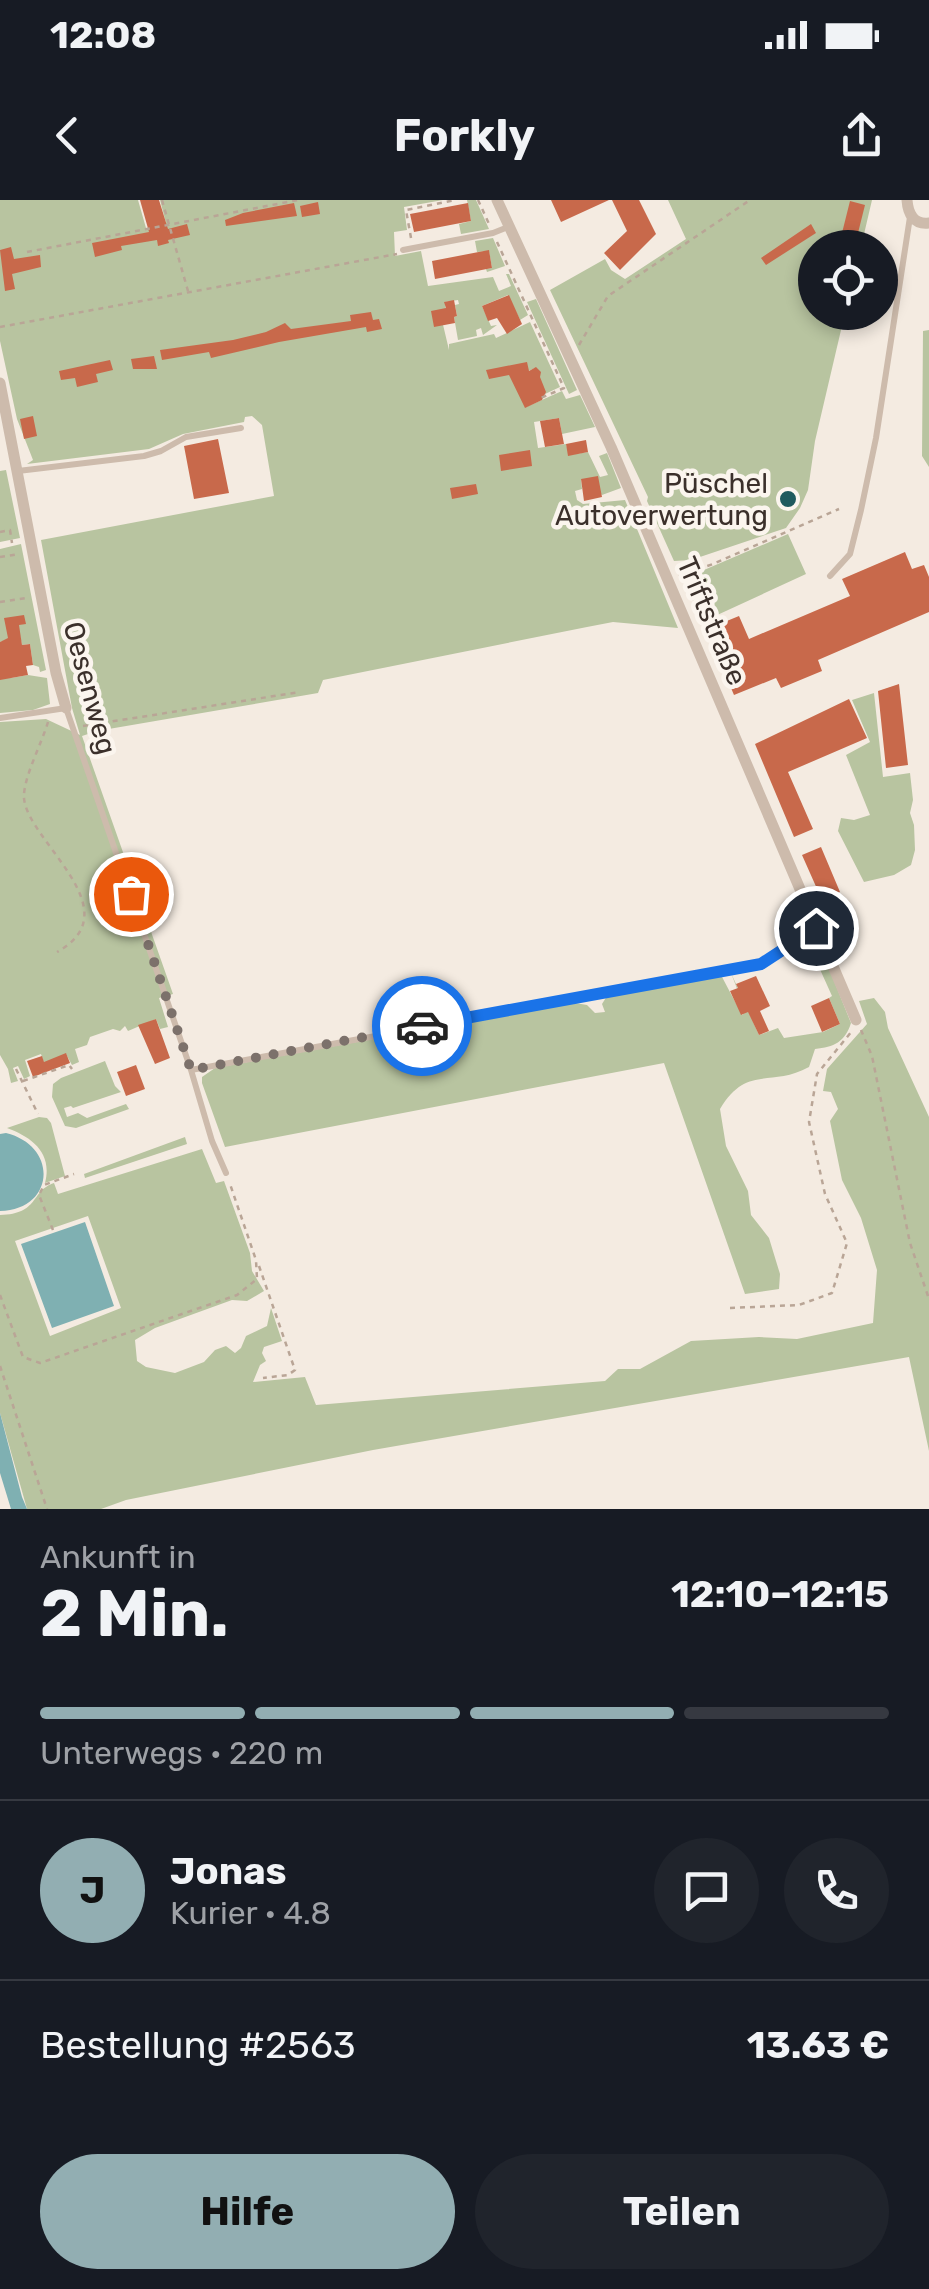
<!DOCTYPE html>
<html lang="de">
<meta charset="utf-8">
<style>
:root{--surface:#171b24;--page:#20242c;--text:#f1f3f6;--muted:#9ea1a6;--line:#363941;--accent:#92aeb2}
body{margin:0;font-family:Rubik,sans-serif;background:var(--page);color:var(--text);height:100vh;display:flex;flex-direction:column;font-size:38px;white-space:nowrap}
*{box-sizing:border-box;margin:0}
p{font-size:32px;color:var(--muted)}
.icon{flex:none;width:55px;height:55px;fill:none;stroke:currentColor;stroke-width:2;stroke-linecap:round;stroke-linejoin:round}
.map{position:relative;height:1309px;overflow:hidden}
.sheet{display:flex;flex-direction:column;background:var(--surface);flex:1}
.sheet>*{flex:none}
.tools{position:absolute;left:798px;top:30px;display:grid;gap:20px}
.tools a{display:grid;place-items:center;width:100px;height:100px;border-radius:50%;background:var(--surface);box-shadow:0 5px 15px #0003;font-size:50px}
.pin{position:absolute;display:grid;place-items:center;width:85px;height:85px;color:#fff;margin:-42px;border:5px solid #fff;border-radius:50%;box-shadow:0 2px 10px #0007}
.courier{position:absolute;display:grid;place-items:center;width:100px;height:100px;margin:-50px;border:8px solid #1a73e8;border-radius:50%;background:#fff;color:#222;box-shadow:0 2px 12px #0007}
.head em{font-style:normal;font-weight:700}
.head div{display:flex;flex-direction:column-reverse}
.head{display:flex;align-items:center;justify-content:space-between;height:170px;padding:0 40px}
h1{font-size:65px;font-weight:700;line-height:75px}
.bar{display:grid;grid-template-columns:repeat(4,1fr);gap:15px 10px;align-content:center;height:120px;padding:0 40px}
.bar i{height:12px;border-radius:8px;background:var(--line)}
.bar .selected{background:var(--accent)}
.bar p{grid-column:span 4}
.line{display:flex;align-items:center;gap:25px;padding:0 40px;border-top:2px solid var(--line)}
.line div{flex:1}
.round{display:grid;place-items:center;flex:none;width:105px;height:105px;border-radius:52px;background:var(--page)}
.button{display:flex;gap:20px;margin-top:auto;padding:20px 40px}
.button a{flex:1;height:115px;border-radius:60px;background:var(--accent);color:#111;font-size:40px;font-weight:700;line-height:115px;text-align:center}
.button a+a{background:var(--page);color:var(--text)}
.status{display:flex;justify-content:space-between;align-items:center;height:70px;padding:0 50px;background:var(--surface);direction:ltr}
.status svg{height:28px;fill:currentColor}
header{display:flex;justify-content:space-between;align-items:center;height:130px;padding:0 40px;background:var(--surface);font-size:45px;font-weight:700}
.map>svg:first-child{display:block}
</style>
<div class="status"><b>12:08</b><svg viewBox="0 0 49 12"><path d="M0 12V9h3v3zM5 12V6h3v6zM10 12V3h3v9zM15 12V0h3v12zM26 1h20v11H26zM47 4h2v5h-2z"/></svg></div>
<header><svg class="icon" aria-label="back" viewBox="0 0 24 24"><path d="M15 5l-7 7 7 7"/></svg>Forkly<svg class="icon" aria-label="share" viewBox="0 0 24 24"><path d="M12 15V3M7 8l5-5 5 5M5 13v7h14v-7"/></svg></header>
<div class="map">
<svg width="929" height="1309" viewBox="0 0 929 1309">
<rect width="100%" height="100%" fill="#f4ebe1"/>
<path fill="#b8c4a0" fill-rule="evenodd" d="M0 0H138L146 28 166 23 160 0H443L404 7 407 30 394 32 395 56 421 51 428 86 493 77 499 91 511 86 506 74H509L528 115 520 120 508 95 482 106 491 126 497 125 483 135 481 128 476 130 477 136 458 140 454 117 457 116 455 105 459 104 458 100 445 102 446 110 440 112 449 150V144L494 134 496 138 530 122 560 187 545 194 535 168 513 178 526 207 562 191 566 199 580 195 595 227 562 234 559 218 534 222 538 248 566 244 569 255 588 252 600 277 608 275 599 256 607 253 621 288 602 295 581 279 582 289 575 291 577 300 583 304 625 300 678 428 613 422 587 427 323 480 318 493 97 531 82 536 173 794 159 798 168 827 160 829 156 819 128 831 125 826 120 831 113 829 90 837 87 845 75 849 79 862 72 865 66 854 44 863 41 854 25 860 30 876 24 879 18 866 13 868 18 881 11 883 8 869 0 855V522L46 519 80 535 72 508 41 340 274 296 262 225 252 216 245 217 244 222 183 234 149 249 27 264 33 260 17 219 0 141Z
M467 0H476L489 29 461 34 459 24 471 21Z
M668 0H872L861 47 815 48V112L845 113 815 241 808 290 800 308 786 328 691 360 674 361 647 301 648 297 550 90 605 59 611 70 625 79 686 39Z
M493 38 505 66 487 72 486 69 492 68 489 51 477 52 475 41Z
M536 99 577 190 569 194 527 102Z
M929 130V267L922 256 923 131Z
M6 270 20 338 0 342V271Z
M788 334 806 374 702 422 685 382 697 373Z
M21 344 46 470 40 472 39 467 33 465 30 444 22 445 20 436 0 442V349Z
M0 449 11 478 28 475 47 478 50 504 33 510 0 513Z
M874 493 883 577 910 573 913 600 910 613 914 625 915 650 911 665 894 675 864 682 838 631 841 618 854 620 870 615 846 555 870 542 852 500Z
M814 737 818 741 851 823C845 842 834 847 815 849L809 867C771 888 747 864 720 909L726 946 748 991 751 1015 769 1038 780 1074 779 1089 745 1094 664 863 225 947 202 883V877L215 868 411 832C427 838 445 835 457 824L575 803 587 805 595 813 605 812 602 804 607 796 721 775 742 815 746 812 731 773 759 835 778 828 784 838 823 832 840 824 829 798 832 796 809 745 812 743 810 738Z
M874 798 885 812 888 828 929 917V1251L909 1157 373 1250 126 1300 101 1309H27L0 1213V1015C40 1014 30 991 54 983L58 994 202 949 216 983 224 981 250 1053 252 1071 264 1091 247 1101 232 1100 155 1128 135 1140 137 1161 146 1167 175 1173 204 1162 215 1150 226 1146 235 1153 241 1148 246 1136 267 1126 271 1108 282 1141 264 1147 262 1153 266 1161 260 1165 253 1182 305 1177 316 1205 605 1181 618 1169H640L691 1141 759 1137 797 1139 873 1123 877 1070 861 1018 842 980 830 921 838 909 831 892 823 891 827 869 867 824 859 801ZM88 1016 121 1108 50 1136 15 1041Z
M105 861 115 886 121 892 73 908 71 906 64 908 67 917 78 913 87 918 126 904 129 909 76 928 65 926 52 897 53 884 61 878Z
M39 917 47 918 51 923 65 976 45 983C53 952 31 937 7 928Z
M185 937 187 944 85 978 84 974Z"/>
<path fill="#7fb0b2" d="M6 933C59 946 55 1010 0 1011V934Z
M85 1022 114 1106 52 1128 21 1044Z
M0 1213 22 1297 27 1309H11L0 1273Z"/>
<path fill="#c8694b" d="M140 0H159L168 29 187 24 190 35 168 40 169 43 158 46 157 40 121 46 122 50 95 57 92 43 149 32Z
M551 0H609L561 22Z
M612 0H639L656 34 620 70 604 53 627 31Z
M850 1 865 5 855 45 840 41Z
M318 2 320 14 302 17 300 6Z
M294 3 297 16 226 26 225 20 243 13Z
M468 3 471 21 414 32 410 14Z
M811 24 816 33 766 65 761 58Z
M11 47 14 59 40 55 41 67 12 74 15 89 5 91 0 50Z
M489 50 492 68 435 79 432 61Z
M509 95 522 124 507 134 497 118 488 121 482 106Z
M454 100 457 116 454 117 455 123 434 127 431 111 446 108 444 102Z
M371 112 373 120 379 119 382 129 367 132 366 127 279 142 211 158 209 152 162 160 160 150 233 140 266 132 285 123 291 129 351 121 350 115Z
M154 156 157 169H133L131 159Z
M110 160 113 170 96 174 98 182 77 187 75 178 61 180 59 171Z
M527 162 529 171 536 167 541 172 540 177 546 192 542 200 525 208 509 175 489 179 486 170Z
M33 216 37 236 24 239 20 219Z
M559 218 564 244 545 247 540 221Z
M218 239 229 293 194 299 184 246Z
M586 240 588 252 568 256 566 244Z
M530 250 532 266 501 271 499 255Z
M598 276 602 297 584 301 581 279Z
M476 284 478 294 452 299 450 288Z
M905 352 912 369 924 365 929 377V412L818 460 822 471 781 488 776 478 734 495 716 453 727 448 717 425 739 416 749 439 850 396 842 379Z
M24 415 26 424 19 425 22 445 30 444 33 465 26 466 28 475 0 480V442L8 438 4 418Z
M899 484 908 565 886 568 878 491Z
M849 499 867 538 788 572 813 629 794 637 755 544Z
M821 647 840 692 822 700 802 655Z
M756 776 770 806 760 811 769 831 759 835 748 812 741 815 730 791 738 788 736 784Z
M829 798 840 824 822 832 811 806Z
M156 819 170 858 155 864 138 825Z
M66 853 70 863 33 877 27 861 42 856 44 862Z
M136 865 145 889 126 896 117 872Z"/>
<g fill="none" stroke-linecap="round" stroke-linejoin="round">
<path stroke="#b9a596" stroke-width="2.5" stroke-dasharray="5 5" stroke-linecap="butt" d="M162 0 188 91
M478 0 490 26
M411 38 406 10 455 0
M497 42 564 188 541 198
M27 52 298 0
M0 127 397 54
M579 145 608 96 750 0
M0 332 10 330 12 343
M0 357 19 354
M679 376 713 364 839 309
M0 402 27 398
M48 522C42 543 23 578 24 598 27 641 133 710 57 752
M83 526 300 492
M861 830 872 856 910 1043 929 1099
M16 869 38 914
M23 881 69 865 72 869
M53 1030 39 995 44 985 74 974
M259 1066 295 1170 288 1175 263 1178
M0 1095 23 1157 40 1163 237 1095 257 1079 256 1060 230 984
M730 1108 799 1105 832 1093 847 1043 825 994 809 922 817 874 852 831
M0 1166 47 1309"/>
<path stroke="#cdbbac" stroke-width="6" d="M403 50 493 33 508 27
M18 271 144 256 161 251 186 237 241 228
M830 376 850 354 861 310 876 238 910 17
M0 518 66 508 191 870 761 765 816 728
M191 870 212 941 226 973"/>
<path stroke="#cdbbac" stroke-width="11" d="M497 0 611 247 856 820
M907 0C908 14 914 25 929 23
M0 183 56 473 66 508"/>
</g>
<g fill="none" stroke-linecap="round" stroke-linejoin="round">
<path stroke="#7c716b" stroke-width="10" stroke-dasharray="0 18" d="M131 694 191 870 422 826"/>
<path stroke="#1a73e8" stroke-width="12" d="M422 826 761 764 816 728"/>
</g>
<circle fill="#1f5a5e" stroke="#fbf5ee" stroke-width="4" cx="788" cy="299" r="10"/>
<g text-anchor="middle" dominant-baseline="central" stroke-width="9" stroke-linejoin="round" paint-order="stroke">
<g font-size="28" fill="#3b302b" stroke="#fbf5ee" text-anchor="end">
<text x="768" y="283">Püschel<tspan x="768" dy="32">Autoverwertung</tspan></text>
</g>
<g font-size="28" fill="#3b302b" stroke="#fbf5ee">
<text transform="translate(712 421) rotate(67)">Triftstraße</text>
<text transform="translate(90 488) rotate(75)">Oesenweg</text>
</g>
</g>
</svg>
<div class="tools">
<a><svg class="icon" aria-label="locate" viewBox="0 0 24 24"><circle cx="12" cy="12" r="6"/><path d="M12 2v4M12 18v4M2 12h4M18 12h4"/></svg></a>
</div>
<div class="pin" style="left:131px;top:694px;background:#ea580c"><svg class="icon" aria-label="bag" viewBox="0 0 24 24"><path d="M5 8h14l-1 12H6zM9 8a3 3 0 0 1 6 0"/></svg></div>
<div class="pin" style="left:816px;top:728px;background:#1f2937"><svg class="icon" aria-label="home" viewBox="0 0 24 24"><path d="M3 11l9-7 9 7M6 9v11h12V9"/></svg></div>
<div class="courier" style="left:422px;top:826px"><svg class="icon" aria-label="car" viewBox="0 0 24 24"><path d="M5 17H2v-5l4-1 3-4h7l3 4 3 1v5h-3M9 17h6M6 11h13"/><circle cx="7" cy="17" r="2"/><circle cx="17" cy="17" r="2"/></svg></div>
</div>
<section class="sheet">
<div class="head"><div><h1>2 Min.</h1><p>Ankunft in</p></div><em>12:10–12:15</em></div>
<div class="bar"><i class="selected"></i><i class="selected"></i><i class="selected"></i><i></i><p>Unterwegs · 220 m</p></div>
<div class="line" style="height:180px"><b class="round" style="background:var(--accent);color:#111">J</b><div><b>Jonas</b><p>Kurier · 4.8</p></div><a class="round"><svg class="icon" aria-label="chat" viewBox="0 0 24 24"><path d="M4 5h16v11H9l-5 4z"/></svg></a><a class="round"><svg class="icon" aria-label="phone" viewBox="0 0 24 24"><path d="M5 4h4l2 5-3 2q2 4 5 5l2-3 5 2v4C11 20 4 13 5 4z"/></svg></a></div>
<div class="line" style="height:130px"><div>Bestellung #2563</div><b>13.63 €</b></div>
<div class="button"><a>Hilfe</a><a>Teilen</a></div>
</section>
